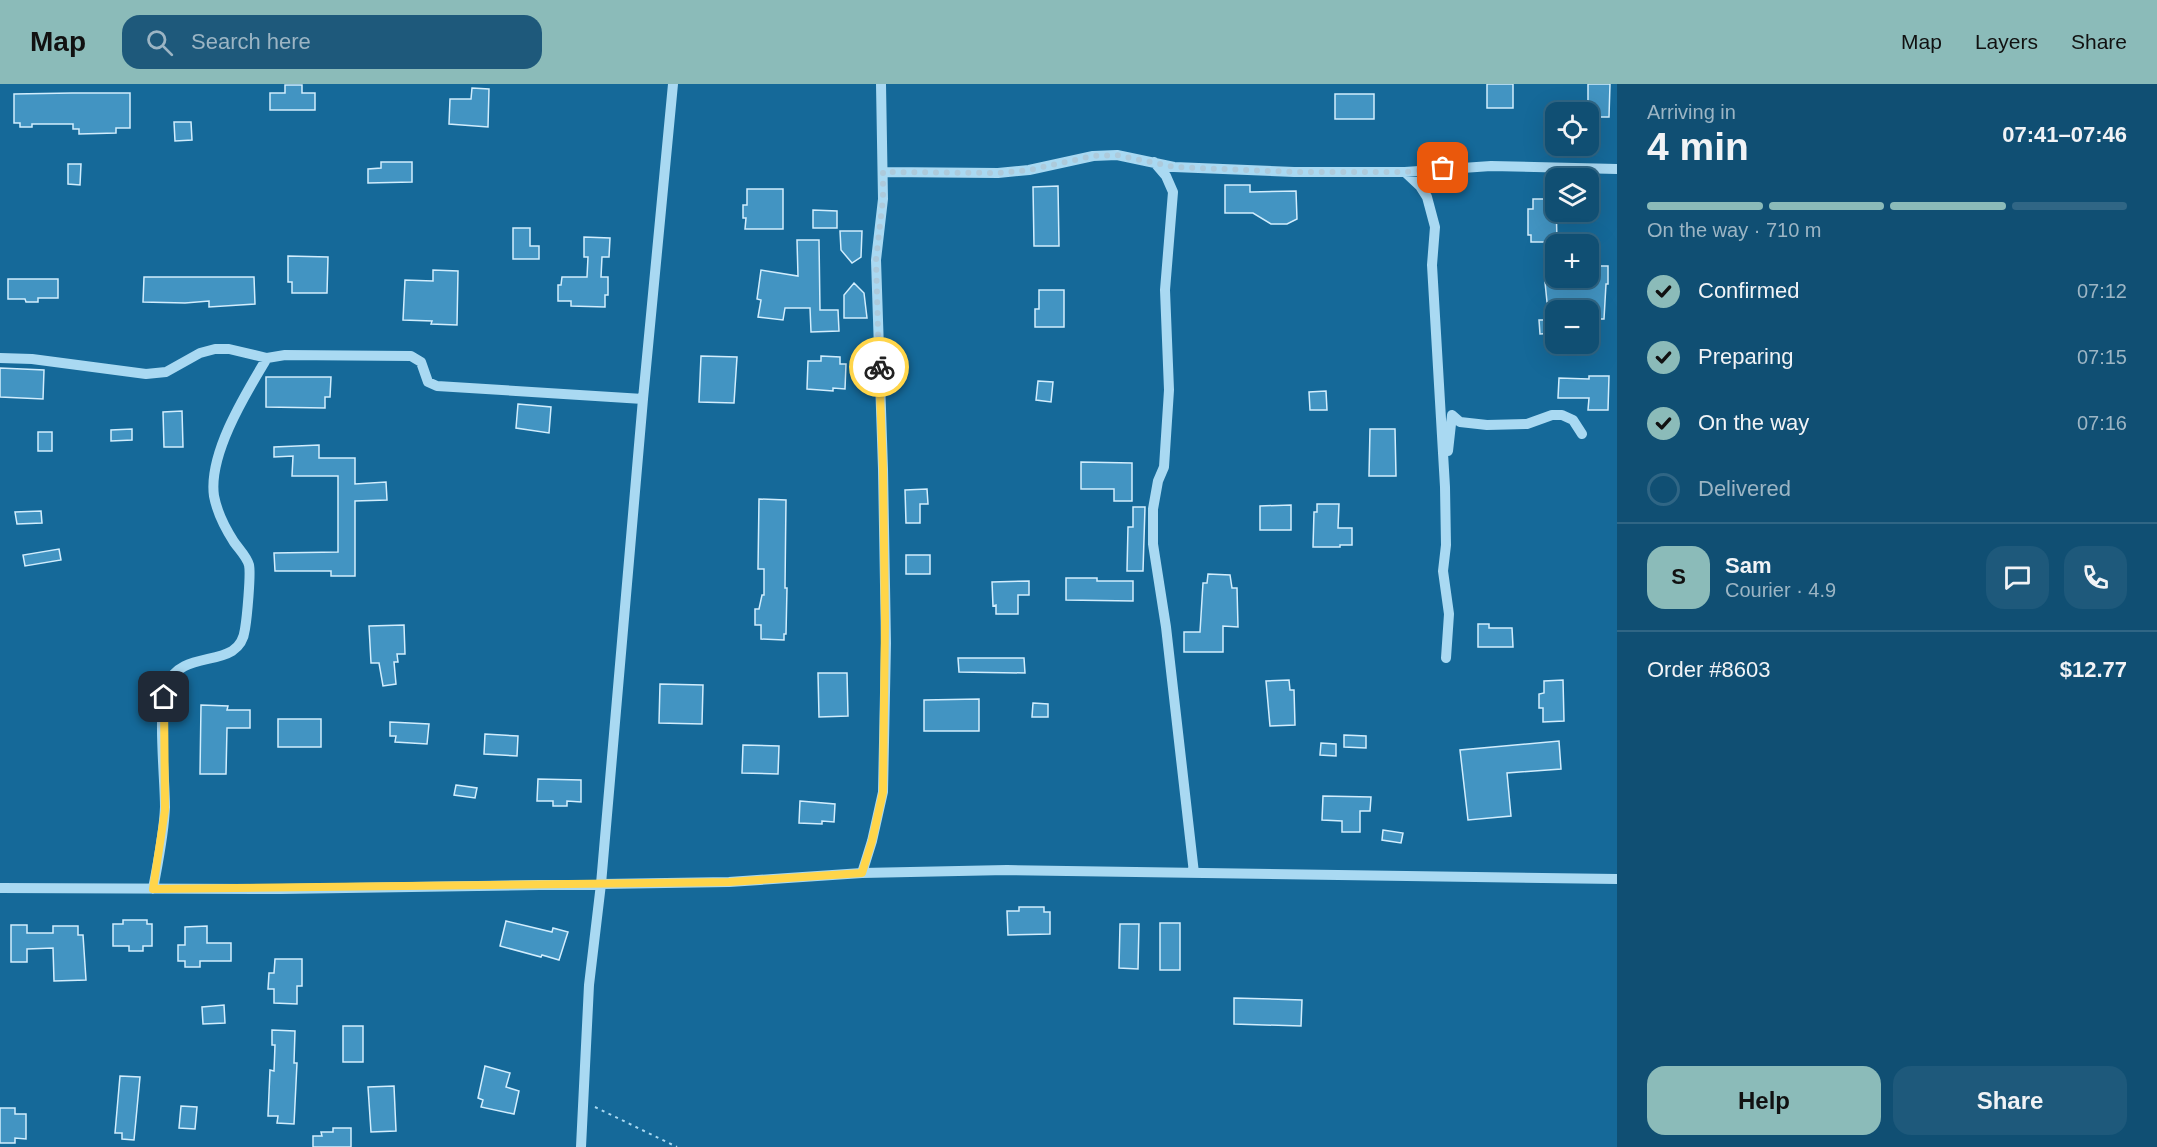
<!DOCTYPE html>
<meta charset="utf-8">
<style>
:root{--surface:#104f73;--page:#1e597b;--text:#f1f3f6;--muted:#9cb5c4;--line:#306685;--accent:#8bbbb9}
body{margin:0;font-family:Arial,sans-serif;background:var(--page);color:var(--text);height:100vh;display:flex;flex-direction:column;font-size:22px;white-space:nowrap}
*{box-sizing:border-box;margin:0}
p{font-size:20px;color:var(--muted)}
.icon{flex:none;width:33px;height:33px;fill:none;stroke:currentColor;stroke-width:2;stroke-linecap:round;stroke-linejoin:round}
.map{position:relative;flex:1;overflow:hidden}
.sheet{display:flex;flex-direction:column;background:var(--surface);width:540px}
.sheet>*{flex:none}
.controls{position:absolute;left:1545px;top:18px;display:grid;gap:12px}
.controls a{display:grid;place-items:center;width:54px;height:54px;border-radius:12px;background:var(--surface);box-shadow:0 6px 24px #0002,0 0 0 2px var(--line);font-size:30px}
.pin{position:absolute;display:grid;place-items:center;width:51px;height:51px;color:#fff;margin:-26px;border-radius:12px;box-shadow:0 3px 9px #0006}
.courier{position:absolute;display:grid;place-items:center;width:60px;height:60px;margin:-30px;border:4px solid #ffd54a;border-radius:50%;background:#fff;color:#222;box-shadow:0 2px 8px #0007}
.summary em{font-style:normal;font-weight:700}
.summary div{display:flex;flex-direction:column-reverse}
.summary{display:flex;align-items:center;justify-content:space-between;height:102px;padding:0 30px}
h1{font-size:39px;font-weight:700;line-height:45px}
.bar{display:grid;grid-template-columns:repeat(4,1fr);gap:9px 6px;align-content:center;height:72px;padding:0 30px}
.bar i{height:8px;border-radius:4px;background:var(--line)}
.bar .selected{background:var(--accent)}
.bar p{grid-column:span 4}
.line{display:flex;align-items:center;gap:15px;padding:0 30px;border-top:2px solid var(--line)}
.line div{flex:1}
.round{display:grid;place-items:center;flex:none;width:63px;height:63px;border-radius:18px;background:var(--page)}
ol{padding:0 30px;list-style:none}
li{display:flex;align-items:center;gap:18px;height:66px}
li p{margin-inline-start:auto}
li .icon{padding:6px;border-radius:50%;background:var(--accent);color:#111;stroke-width:4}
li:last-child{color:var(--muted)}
li i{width:33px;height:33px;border:3px solid var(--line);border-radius:50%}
.cta{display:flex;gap:12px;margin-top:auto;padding:12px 30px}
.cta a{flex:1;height:69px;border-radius:18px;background:var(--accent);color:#111;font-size:24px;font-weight:700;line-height:69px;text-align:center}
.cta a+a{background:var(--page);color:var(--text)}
header{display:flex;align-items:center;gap:36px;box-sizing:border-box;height:84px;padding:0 30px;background:var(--accent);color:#111}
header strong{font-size:28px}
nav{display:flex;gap:33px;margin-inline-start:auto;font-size:21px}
.search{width:420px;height:54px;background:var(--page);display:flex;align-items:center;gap:15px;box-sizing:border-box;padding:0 21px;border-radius:18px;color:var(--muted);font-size:22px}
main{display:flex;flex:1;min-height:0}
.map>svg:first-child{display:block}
</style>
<header>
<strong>Map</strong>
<div class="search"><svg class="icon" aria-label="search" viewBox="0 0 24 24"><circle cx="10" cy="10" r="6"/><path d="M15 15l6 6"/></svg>Search here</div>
<nav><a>Map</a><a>Layers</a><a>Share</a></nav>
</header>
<main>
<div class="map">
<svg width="1617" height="1063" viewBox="0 0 1617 1063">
<rect width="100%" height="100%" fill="#156999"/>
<path fill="#4294c2" stroke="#d1edfd" stroke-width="1.5" d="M1487 0H1513V24H1487Z
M1588 0H1610L1609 33H1597V30H1588Z
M285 1H302V9H315V26H270V9H285Z
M472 4 489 5 488 43 449 40 450 15H471Z
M72 9H130V44H116V49L79 50V45H73V40H32V43H20V39H14V10Z
M1335 10H1374V35H1335Z
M174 38H191L192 56 175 57Z
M381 78H412V98L368 99V85L381 84Z
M68 80H81L80 101 68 100Z
M1225 101H1250V108L1296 107 1297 135 1287 140H1271L1253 129H1225Z
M1058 102 1059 162H1034L1033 103Z
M747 105H783V145H745L746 134H743V121H747Z
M1533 115H1556L1557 158H1531V151H1528V125H1533Z
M813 126 837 127V144H813Z
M513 144H530V162H539V175H513Z
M840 147H862L861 173 852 179 841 166Z
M584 153 610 154 609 173H602L601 193H608V211H605V223L571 222V217H558V201H561L562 193H587L588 173H584Z
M797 156H819L820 226H838L839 247 811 248 810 224H785L783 236 758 233 761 216 757 215 761 186 798 192Z
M288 172 328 173 327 209H292V198H288Z
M1588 182H1608V200H1606L1604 235H1588V226H1583V217L1547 218 1545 198 1583 197V194H1588Z
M433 186 458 187 457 241 431 240 432 237 403 236 405 196 433 197Z
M144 193H254L255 220 209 223V217L185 219 143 218Z
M8 195H58V214H38V218H26L25 215H8Z
M854 199 864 209 867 234H844V211Z
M1039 206H1064V243H1035V225H1039Z
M1545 230H1556V249L1540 250 1539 236H1545Z
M701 272 737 273 734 319 699 318Z
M821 272 840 273V280H846L845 305 833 304V307L807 305 808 277H821Z
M0 284 44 286 43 315 0 313Z
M1589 292H1609L1608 326H1588L1589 314H1558L1559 294 1589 295Z
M266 293H331L330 313H325V324L266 323Z
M1038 297 1053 298 1051 318 1036 316Z
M1326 307 1327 326H1310L1309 308Z
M518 320 551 323 549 349 516 344Z
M182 327 183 363H164L163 328Z
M132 345V356L111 357V346Z
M1370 345H1395L1396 392H1369Z
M38 348H52V367H38Z
M319 361V374H355V400L386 398 387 416 355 417V492H331V487H275L274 469 338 468V392H292L293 372 274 373V363Z
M1081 378 1132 379V417H1114V405H1081Z
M927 405 928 420H920V439H906L905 406Z
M759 415 786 416 785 504H787L786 550H784V556L761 555V541H755V525H759L762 511H764V485H758Z
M1317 420H1339L1338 444H1352V461H1340V463H1313L1314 428H1317Z
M1291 421V446H1260V422Z
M1133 423H1145L1143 487H1127L1128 443H1133Z
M41 427 42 439 17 440 15 428Z
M59 465 61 476 25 482 23 471Z
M906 471H930V490H906Z
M1208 490 1230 491 1232 504H1237L1238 543 1223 542V568H1184V548H1200L1203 499H1207Z
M1066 494H1097V497H1133V517L1066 516Z
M1029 497V511H1018V530H996V521L993 522 992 498Z
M1478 540H1489V544H1512L1513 563H1478Z
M404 541 405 570H397L398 578H394L396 600 383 602 379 579H371L369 542Z
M958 574H1024L1025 589 959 588Z
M818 589H847L848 632 819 633Z
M1289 596 1290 606H1294L1295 641 1270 642 1266 597Z
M1563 596 1564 637 1543 638V624H1539V610L1544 609V597Z
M660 600 703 601 702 640 659 639Z
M979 615V647H924V616Z
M1033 619 1048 620V633H1032Z
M201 621 228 622 227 626H250V644H227L226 690H200Z
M278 635H321V663H278Z
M390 638 429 640 427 660 395 658 396 652H390Z
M485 650 518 652 517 672 484 670Z
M1344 651 1366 652V664L1344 663Z
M1559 657 1561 685 1507 689 1511 732 1468 736 1460 666Z
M1321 659 1336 660V672L1320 671Z
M743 661 779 662 778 690 742 689Z
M538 695 581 696V718L567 717V722H553V717H537Z
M456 701 477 704 475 714 454 711Z
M1323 712 1371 713 1370 727H1360V748H1342V737L1322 736Z
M800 717 835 720 834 738 822 737V740L799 739Z
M1383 746 1403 749 1401 759 1382 756Z
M1019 823H1044V828H1050V850L1008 851 1007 827H1019Z
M123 836H147V840H152V862H143V867H129V862H113V840H123Z
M506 837 552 848 553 844 568 848 559 876 542 871 541 873 500 862Z
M1160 839H1180V886H1160Z
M1120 840H1139L1138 885 1119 884Z
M11 841H27V849H53V842H78V851H83L86 896 54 897 53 864 27 865V878H11Z
M207 842V859H231V877H200V883H185V877H178V861H185V843Z
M275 875H302V902H297V920L274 919V905H268L269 889H274Z
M1234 914 1302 916 1301 942 1234 940Z
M224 921 225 939 203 940 202 923Z
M343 942H363V978H343Z
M272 946 295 947 294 979H297L294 1040 277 1039 278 1032H268L270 986 274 987 275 961H272Z
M485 982 510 989 506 1003 519 1007 514 1030 481 1023 483 1016 478 1014Z
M120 992 140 993 134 1056 122 1055V1049H115Z
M394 1002 396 1047 371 1048 368 1003Z
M181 1022 197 1023 195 1045 179 1044Z
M0 1024H15V1030H26V1055L15 1054V1059H0Z
M333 1044H351V1063H313V1052H322L321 1048H333Z"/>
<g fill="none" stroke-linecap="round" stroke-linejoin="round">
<path stroke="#a9d9f2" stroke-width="2" stroke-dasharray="3 4.5" stroke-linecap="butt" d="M595 1023 677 1063"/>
<path stroke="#a9d9f2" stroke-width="10" d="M1154 78 1166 92 1173 108 1165 206 1169 306 1164 383 1158 397 1153 425V460L1166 543 1194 789
M883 88 998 89 1029 86 1093 72 1117 71 1174 83 1294 88H1405L1491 82 1617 85
M1405 88 1420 102 1427 113 1435 143 1432 181 1445 403 1446 461 1443 487 1449 530 1446 574
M0 274 32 275 146 290 166 288 200 269 215 265H229L267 274 285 271 411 272 421 278 428 298 437 302 643 315
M1448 367 1452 331 1460 338 1487 341 1527 340 1552 331H1562L1573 336 1582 350
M862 789 872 757 883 708 886 559 883 385 876 176 883 115 881 0
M0 804 281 805 729 798 862 789 1007 786 1617 795
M153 805C158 778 164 750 165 723 165 693 157 626 167 601 183 562 240 588 245 545 247 533 251 490 249 481 247 473 239 465 234 458 225 444 217 428 214 412 208 370 246 309 267 274
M581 1063 589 901 601 800 643 315 673 0"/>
</g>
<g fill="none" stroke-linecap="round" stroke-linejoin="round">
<path stroke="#adcadb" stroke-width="6" stroke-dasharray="0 10.8" d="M879 283 876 176 883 115V88L998 89 1029 86 1093 72 1117 71 1174 83 1294 88H1405L1443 84"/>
<path stroke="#ffd54a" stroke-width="8" d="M164 613 165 726 153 805 729 798 862 789 872 757 883 708 885 537 883 385 879 283"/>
</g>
</svg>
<div class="controls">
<a><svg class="icon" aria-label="locate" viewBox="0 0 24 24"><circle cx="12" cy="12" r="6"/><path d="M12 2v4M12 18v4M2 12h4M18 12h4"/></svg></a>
<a><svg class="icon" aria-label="layers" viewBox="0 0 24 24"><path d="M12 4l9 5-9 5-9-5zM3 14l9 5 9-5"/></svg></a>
<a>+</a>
<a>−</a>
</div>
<div class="pin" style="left:1443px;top:84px;background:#ea580c"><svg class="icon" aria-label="bag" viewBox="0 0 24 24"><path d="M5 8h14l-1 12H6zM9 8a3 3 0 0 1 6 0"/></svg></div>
<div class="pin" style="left:164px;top:613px;background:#1f2937"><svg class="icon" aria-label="home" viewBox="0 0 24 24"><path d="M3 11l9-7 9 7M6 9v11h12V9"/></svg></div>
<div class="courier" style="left:879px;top:283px"><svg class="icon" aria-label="bike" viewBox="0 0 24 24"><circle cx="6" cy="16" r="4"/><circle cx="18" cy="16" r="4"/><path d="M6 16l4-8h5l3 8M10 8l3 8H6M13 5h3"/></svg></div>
</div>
<section class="sheet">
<div class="summary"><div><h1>4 min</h1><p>Arriving in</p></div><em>07:41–07:46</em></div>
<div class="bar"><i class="selected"></i><i class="selected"></i><i class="selected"></i><i></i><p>On the way · 710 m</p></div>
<ol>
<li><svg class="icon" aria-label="check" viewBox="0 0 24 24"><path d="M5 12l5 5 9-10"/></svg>Confirmed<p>07:12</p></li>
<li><svg class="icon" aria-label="check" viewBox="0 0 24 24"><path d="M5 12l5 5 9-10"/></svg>Preparing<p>07:15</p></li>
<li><svg class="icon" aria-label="check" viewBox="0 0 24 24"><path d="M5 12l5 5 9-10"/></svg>On the way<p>07:16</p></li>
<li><i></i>Delivered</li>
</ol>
<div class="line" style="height:108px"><b class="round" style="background:var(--accent);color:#111">S</b><div><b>Sam</b><p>Courier · 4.9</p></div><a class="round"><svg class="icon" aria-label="chat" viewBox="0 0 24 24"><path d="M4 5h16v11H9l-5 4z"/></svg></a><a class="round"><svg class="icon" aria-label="phone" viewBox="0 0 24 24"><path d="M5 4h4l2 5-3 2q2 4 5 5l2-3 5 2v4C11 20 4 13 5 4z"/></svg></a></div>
<div class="line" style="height:78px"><div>Order #8603</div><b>$12.77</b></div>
<div class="cta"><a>Help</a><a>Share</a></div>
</section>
</main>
